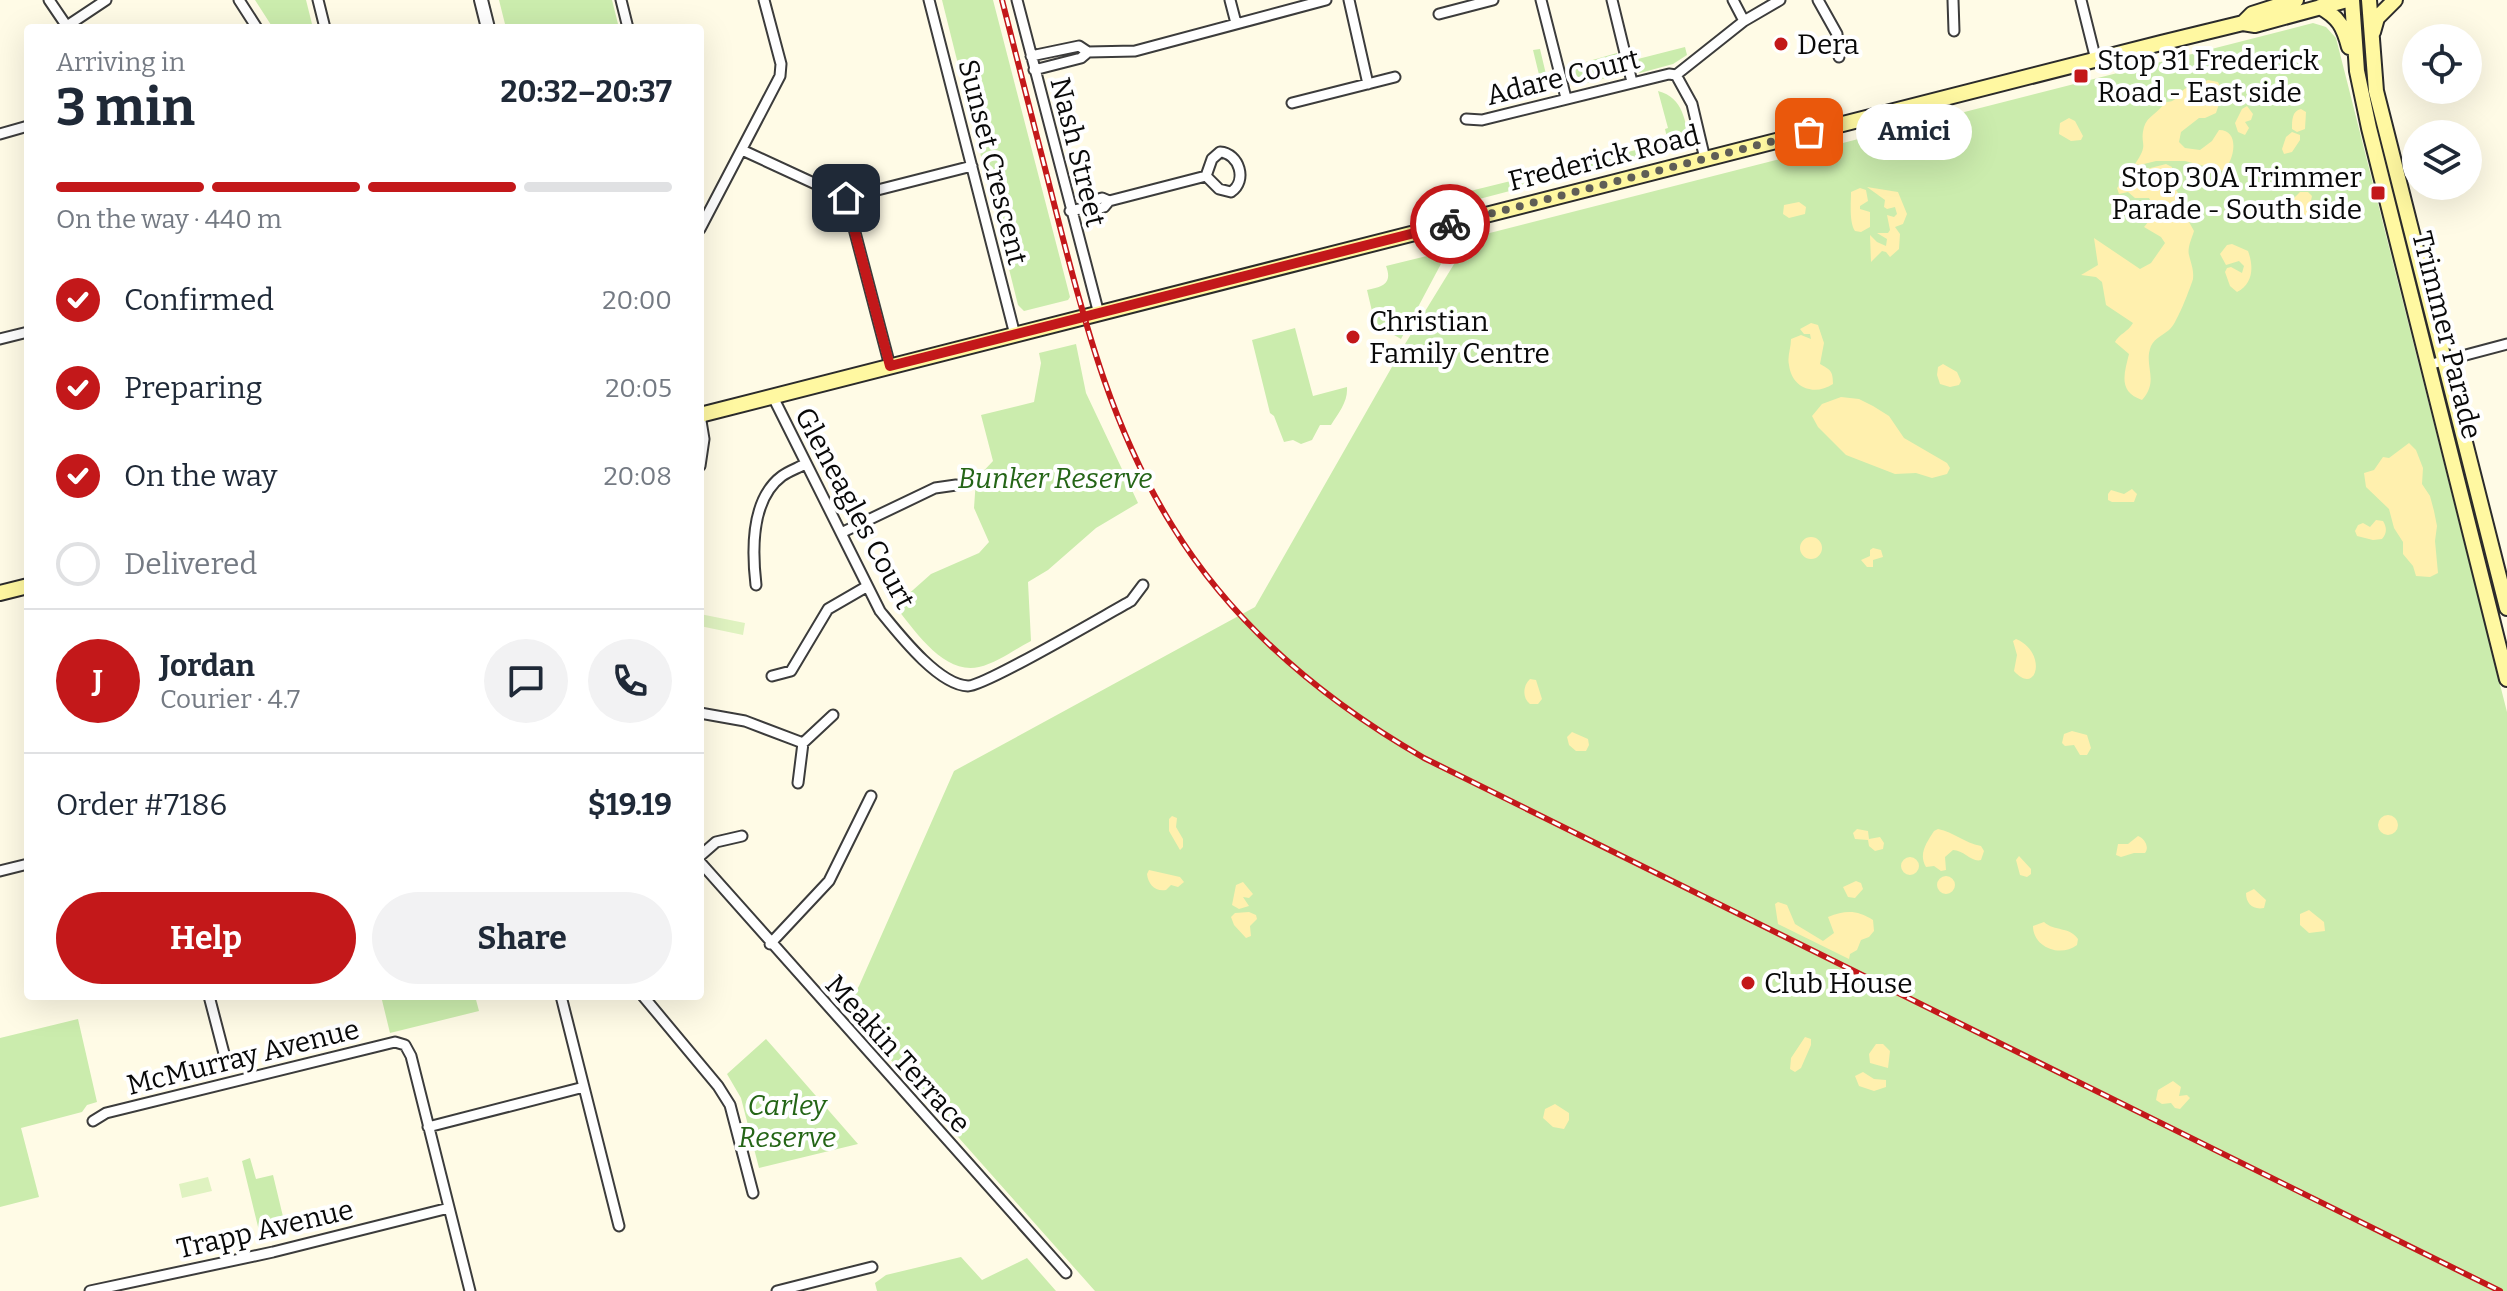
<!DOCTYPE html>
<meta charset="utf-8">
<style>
:root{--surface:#fff;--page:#f2f2f3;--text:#1f2937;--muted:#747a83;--line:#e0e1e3;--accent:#c3181a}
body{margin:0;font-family:Bitter,serif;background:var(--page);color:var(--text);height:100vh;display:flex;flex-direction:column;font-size:30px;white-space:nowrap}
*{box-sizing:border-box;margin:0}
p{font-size:26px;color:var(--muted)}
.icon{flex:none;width:44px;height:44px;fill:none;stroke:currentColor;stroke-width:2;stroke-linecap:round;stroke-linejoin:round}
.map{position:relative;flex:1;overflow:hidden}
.details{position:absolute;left:24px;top:24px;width:680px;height:976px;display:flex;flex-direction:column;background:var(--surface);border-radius:8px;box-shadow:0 8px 32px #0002}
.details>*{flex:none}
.fabs{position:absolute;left:2402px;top:24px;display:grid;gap:16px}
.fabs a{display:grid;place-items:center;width:80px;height:80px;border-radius:50%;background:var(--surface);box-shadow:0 8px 32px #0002;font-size:40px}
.pin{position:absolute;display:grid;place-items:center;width:68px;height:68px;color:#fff;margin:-34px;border-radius:16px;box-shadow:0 4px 12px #0006}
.courier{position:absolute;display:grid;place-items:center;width:80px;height:80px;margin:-40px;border:6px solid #c3181a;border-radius:50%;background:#fff;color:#222;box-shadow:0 2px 10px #0007}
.bubble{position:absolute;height:56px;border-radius:28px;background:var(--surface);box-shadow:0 8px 32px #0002;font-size:26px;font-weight:700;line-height:56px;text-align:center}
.overview em{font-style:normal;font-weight:700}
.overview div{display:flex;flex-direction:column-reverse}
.overview{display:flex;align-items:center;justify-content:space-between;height:136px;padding:0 32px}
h1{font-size:52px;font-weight:700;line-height:60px}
.bar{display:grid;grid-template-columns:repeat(4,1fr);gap:12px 8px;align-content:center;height:96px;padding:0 32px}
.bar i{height:10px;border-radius:6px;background:var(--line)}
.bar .on{background:var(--accent)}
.bar p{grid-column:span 4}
.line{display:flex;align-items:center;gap:20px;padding:0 32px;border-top:2px solid var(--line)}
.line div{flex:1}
.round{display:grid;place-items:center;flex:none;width:84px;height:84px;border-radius:42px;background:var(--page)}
ol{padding:0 32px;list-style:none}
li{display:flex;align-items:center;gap:24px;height:88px}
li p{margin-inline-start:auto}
li .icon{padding:8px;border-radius:50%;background:var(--accent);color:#fff;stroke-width:4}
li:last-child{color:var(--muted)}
li i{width:44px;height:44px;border:4px solid var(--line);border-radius:50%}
.action{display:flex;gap:16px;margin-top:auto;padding:16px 32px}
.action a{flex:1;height:92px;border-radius:48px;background:var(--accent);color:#fff;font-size:32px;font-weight:700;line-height:92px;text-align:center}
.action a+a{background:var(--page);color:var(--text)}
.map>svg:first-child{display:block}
</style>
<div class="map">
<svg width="2507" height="1291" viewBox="0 0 2507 1291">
<rect width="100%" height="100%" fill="#fffbe6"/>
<path fill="#cbecad" d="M255 0H306L313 28H273Z
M499 0H612L619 28H506Z
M942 0H993L1070 297 1068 300 1024 311 1018 305Z
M2313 23 2326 27 2336 38 2507 712V1291H1095L903 1075 847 1005 859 986 954 771 1255 607 1405 344 1470 238Z
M1685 47 1687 55 1673 64 1640 73 1636 71 1634 60Z
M1540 49 1549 87 1543 91 1533 50Z
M1617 53 1622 74 1575 86 1568 67Z
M1658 91C1684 98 1685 121 1690 144L1464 203 1462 193 1668 142 1665 129 1668 128Z
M1435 254H1441L1442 262 1401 339 1375 324 1367 290C1382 287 1393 284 1386 266Z
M1295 328 1313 396 1347 387C1348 402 1339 412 1331 425H1320L1312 440 1301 444 1293 440 1284 442 1274 416 1270 413 1252 340Z
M1076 344 1086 393 1138 503 1096 528 1048 570 1028 582 1031 641C1015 649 997 663 979 667 944 675 915 631 895 606L931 574 979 553 989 542 974 508 976 479 993 461 981 415 1034 402 1041 363 1039 353Z
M381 996H475L479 1011 390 1033Z
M78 1019 97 1102 87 1105 82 1112 21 1128 39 1197 0 1207V1038Z
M766 1039 774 1048 858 1144 759 1168 741 1098 727 1074Z
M250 1158 256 1179 273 1175 286 1229 260 1235 242 1161Z
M961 1257 982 1280 1027 1258 1056 1291H877L875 1283 886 1275Z"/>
<path fill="#fff0ae" d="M2208 80 2218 82 2223 92 2216 113 2205 118H2199L2181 132 2179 142 2185 148 2200 150 2212 141 2219 130C2241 130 2234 162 2223 171L2185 161H2156L2140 165 2135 164C2150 142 2139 146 2144 127 2147 116 2160 112 2165 102 2177 102 2174 98 2182 91 2187 86 2201 83 2208 80Z
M2247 106 2253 114 2251 120 2245 122 2249 128 2245 135 2238 132 2235 123 2242 109Z
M2301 109 2306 112 2305 129 2297 132 2292 129C2292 120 2292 111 2301 109Z
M2069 118 2075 121 2083 136 2081 140 2071 141 2059 134 2060 123Z
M2292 132 2300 135V140L2292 152 2284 154 2282 149 2286 137Z
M2166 164 2172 167 2174 187 2183 200 2184 213 2194 231C2192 238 2187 248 2189 255 2191 264 2194 269 2193 279 2192 283 2182 309 2179 314 2177 318 2173 327 2169 330 2163 335 2155 338 2151 346 2143 366 2160 380 2142 400 2118 392 2124 374 2129 354L2115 342C2119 334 2128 332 2133 323L2106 305 2102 282 2096 277 2081 275 2098 265 2094 238 2140 269 2151 263 2165 243 2161 237 2144 227C2152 218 2156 209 2149 198H2135L2128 192 2119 194 2117 188 2131 173Z
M1867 187 1898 192 1907 214 1903 224 1895 227 1900 234 1899 249 1890 257 1886 252 1882 251 1871 262 1870 235 1877 242 1886 246 1887 239 1877 233H1888L1890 230 1887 215 1894 217 1897 214 1895 207 1887 209 1884 207 1885 200Z
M1860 188 1866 190 1868 201 1860 206V209L1870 212V227L1861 232 1855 231C1849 222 1851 203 1851 192Z
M2300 192H2308L2312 196 2308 214 2301 219 2295 218 2289 203Z
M1799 202 1806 207 1805 214 1789 218 1783 214 1784 205Z
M2232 244 2248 251C2254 267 2253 284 2237 292L2230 286 2225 272 2227 268 2231 267 2242 273 2244 266 2239 261 2226 265 2220 254 2227 245Z
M1811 323 1818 325 1824 343 1820 364C1830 370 1833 370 1833 384 1815 396 1792 389 1789 365 1787 357 1791 348 1791 339L1801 335 1811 339 1810 334H1804L1800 329Z
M1943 364 1957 372 1961 381 1959 385 1950 387 1940 384 1937 375 1938 367Z
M1841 397 1859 399 1873 406 1889 416 1904 438 1947 463 1950 468 1947 474 1932 478 1916 473 1895 474 1846 455 1818 427 1812 416 1822 404Z
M2409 443 2416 450 2423 468 2422 484 2430 496 2434 511 2437 526 2435 541 2438 573 2430 577 2416 576 2413 566 2403 554V542L2394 528 2389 509 2366 487 2364 473 2374 470 2383 457 2389 458Z
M2132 489 2137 494 2134 502H2112L2108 500V494L2111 490 2124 494Z
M2376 520 2383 521C2387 527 2387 534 2382 539L2373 540 2357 536 2355 531 2358 525 2363 523 2370 527Z
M1800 548a11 11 0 1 1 22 0a11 11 0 1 1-22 0Z
M1873 548 1881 550 1883 557 1873 560V567H1867L1861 560 1870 556V550Z
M2016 639C2048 652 2037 697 2014 671L2017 655 2013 641Z
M1530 679 1536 680 1542 699 1538 704H1530C1522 698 1523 685 1530 679Z
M2072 731 2087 735 2091 748 2087 755H2080L2074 745 2065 746 2062 743 2064 734Z
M1572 732 1588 739 1589 745 1586 751H1576L1569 745 1567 737Z
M2378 825a10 10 0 1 1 20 0a10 10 0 1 1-20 0Z
M1172 816 1177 818 1176 827 1183 839V847L1180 850 1169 831V819Z
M1857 829 1868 831 1869 839 1880 837 1884 843 1883 849 1875 851 1869 846 1868 840 1855 839 1853 833Z
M1938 829C1954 832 1964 843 1981 846L1984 851 1981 860C1972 863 1964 850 1953 850L1945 857 1946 870 1941 871 1934 866 1926 867C1918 854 1927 842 1934 831Z
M2138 836C2144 838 2150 847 2145 853H2134L2121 857 2116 855 2118 844H2128Z
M2019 856 2031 869V874L2027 877 2020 875 2016 860Z
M1901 866a9 9 0 1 1 18 0a9 9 0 1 1-18 0Z
M1149 870 1180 877 1184 882 1178 887 1171 885 1166 890C1155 892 1148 884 1147 874Z
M1937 885a9 9 0 1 1 18 0a9 9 0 1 1-18 0Z
M1856 881 1861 883 1863 889 1855 898 1848 897 1843 887Z
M1243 882 1253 894 1249 898 1243 897 1249 906 1239 909 1232 905 1236 885Z
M2254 889 2266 900 2264 908C2253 910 2246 904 2246 893Z
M1778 902 1787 905 1795 924 1823 941 1834 933 1828 917C1846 910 1857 910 1873 920L1874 931 1869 937 1861 940 1857 950 1850 954 1849 959 1778 924 1775 904Z
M2309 910 2324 922 2325 931 2309 933 2300 925V914Z
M1249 912 1256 915 1257 919 1250 926 1251 936 1246 938 1234 925 1231 917 1235 913Z
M2044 922C2055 932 2069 926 2078 939L2077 945C2060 958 2033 947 2033 926Z
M1805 1037 1811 1039V1045L1801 1068 1795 1072 1790 1069 1791 1058Z
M1876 1044H1883L1890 1051 1888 1068 1870 1063 1869 1054Z
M1863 1072 1874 1079 1886 1080V1087L1874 1091 1859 1086 1855 1076Z
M2173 1081 2181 1087 2179 1096 2187 1095 2190 1098 2180 1109 2175 1108 2171 1103 2162 1104 2156 1100 2158 1090Z
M1555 1104 1569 1113V1120L1564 1129 1553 1127 1543 1118 1545 1109Z"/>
<path fill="#dff2c0" d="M700 614 745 623 743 635 700 626Z
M208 1177 212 1191 182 1198 179 1184Z"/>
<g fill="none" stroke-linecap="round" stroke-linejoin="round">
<defs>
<path id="minor" d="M49 0 68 28
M239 0 257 28
M318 0 325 28
M621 0 628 28
M929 0 1015 335
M1017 0 1099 314
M1230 0 1236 23
M1349 0 1368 84
M1541 0 1566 98
M1612 0 1632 82
M1733 0 1744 21
M1818 0 1837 34 1839 57
M1953 0 1954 31
M2081 0 2096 60
M1439 14 1493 0
M67 26 106 0
M1031 56 1079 46 1088 52 1135 51 1326 0
M1034 70 1081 58 1088 52
M1676 75 1744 21 1780 0
M1292 103 1395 77
M1466 119 1482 120 1669 74 1676 75 1692 104 1705 159
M0 134 28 126
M742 150 846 198 972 166
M1220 152C1239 153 1248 181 1231 192L1219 189 1206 176 1212 159Z
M846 198 890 366
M1084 208 1087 202 1102 198 1109 201
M1070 211 1084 208 1090 211 1104 207 1109 201 1206 176
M700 229 780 76 781 64 764 0
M0 339 28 332
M2428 365 2507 344
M773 397 880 611C898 633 938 685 968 686 985 686 1107 614 1131 601L1143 585
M700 466 704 439 700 415
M841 533 935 488 956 485
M756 585C752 551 751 499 782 476 789 471 798 468 805 464
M772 676 791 671 828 609 866 587
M700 713 745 721 803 743
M798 783 803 743 833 715
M700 856 716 842 742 836
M700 862 1066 1273
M0 871 28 864
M770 944 829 881 871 796
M209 996 227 1065
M561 996 619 1226
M643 996 718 1086 730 1105 753 1193
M93 1121 106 1113 395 1042 405 1045 411 1056 470 1291
M428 1127 584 1087
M90 1291 273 1252 449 1208
M777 1291 872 1267"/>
<path id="tertiary" d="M481 0 488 28"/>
<path id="secondary" d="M2352 0 2357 71 2369 128 2507 679
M2369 0 2376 91 2507 608
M2320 7C2339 17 2344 28 2349 47
M2243 23 2252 14 2296 0
M2373 32 2377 18 2395 0
M700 415 2161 43 2243 23 2255 25 2347 0
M0 593 28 586"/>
</defs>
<use href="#minor" stroke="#3c3c3c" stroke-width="13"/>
<use href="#tertiary" stroke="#3c3c3c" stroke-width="16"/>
<use href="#secondary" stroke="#2b2b2b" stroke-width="18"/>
<use href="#minor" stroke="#fff" stroke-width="9"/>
<use href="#tertiary" stroke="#fff" stroke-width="12"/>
<use href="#secondary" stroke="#fff8a1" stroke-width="14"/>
<defs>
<path id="rail" d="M1002 0C1021 74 1040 149 1059 223 1086 329 1114 433 1173 527 1234 626 1325 701 1424 758L2500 1291"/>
</defs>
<use href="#rail" stroke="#c3181a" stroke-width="6"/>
<use href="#rail" stroke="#fff" stroke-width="3" stroke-dasharray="9" stroke-linecap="butt"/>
</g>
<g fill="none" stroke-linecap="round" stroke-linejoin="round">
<path stroke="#5f5e56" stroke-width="8" stroke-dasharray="0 14.4" d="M1450 224 1809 132"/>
<path stroke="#c3181a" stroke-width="10" d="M846 198 890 366 1450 224"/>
</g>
<g fill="#c3181a" stroke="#fff" stroke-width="3">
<circle cx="1781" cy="44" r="8"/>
<rect x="2073" y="68" width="16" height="16" rx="4"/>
<rect x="2370" y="185" width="16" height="16" rx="4"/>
<circle cx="1353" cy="337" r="8"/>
<circle cx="1748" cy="983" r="8"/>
</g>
<g text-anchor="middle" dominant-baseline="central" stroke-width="8" stroke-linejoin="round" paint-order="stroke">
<g font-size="28" fill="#090909" stroke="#fff" text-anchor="start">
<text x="1797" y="44">Dera</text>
<text x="2097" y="60">Stop 31 Frederick<tspan x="2097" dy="32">Road - East side</tspan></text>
<text x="2362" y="177" text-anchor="end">Stop 30A Trimmer<tspan x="2362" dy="32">Parade - South side</tspan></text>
<text x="1369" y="321">Christian<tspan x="1369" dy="32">Family Centre</tspan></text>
<text x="1764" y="983">Club House</text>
</g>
<g font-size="28" fill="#090909" stroke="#fff">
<text transform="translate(1563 77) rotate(-14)">Adare Court</text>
<text transform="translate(1078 152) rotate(76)">Nash Street</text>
<text transform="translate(1604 158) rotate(-14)">Frederick Road</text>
<text transform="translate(993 162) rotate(76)">Sunset Crescent</text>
<text transform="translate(2447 335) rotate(76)">Trimmer Parade</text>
<text transform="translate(855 508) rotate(62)">Gleneagles Court</text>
<text transform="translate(898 1054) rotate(48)">Meakin Terrace</text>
<text transform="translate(243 1057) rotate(-14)">McMurray Avenue</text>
<text transform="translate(265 1229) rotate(-13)">Trapp Avenue</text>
</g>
<g font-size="28" font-style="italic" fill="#246516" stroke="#fff">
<text x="1055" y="478">Bunker Reserve</text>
<text x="787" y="1105">Carley<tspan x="787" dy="32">Reserve</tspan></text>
</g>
</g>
</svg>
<div class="fabs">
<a><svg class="icon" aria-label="locate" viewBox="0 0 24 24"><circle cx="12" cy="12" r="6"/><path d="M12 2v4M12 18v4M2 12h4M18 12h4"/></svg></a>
<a><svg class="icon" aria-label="layers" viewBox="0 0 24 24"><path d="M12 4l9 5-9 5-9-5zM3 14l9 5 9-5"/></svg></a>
</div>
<div class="pin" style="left:1809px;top:132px;background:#ea580c"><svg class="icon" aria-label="bag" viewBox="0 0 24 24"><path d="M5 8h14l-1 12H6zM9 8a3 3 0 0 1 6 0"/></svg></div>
<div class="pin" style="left:846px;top:198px;background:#1f2937"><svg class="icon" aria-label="home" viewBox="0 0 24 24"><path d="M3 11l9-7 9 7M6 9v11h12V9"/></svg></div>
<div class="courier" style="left:1450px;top:224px"><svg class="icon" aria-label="bike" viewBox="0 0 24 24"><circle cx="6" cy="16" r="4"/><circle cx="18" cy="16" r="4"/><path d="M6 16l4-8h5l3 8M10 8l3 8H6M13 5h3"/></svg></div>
<div class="bubble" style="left:1856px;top:104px;width:116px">Amici</div>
<section class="details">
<div class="overview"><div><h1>3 min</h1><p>Arriving in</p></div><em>20:32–20:37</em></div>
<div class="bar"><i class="on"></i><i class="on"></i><i class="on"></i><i></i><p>On the way · 440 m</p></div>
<ol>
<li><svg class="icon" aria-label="check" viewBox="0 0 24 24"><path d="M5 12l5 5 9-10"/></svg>Confirmed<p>20:00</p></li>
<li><svg class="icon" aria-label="check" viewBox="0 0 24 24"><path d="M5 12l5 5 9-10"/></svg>Preparing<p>20:05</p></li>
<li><svg class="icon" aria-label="check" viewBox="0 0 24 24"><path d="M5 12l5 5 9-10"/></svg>On the way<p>20:08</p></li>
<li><i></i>Delivered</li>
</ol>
<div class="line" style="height:144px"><b class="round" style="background:var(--accent);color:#fff">J</b><div><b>Jordan</b><p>Courier · 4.7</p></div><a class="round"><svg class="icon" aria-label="chat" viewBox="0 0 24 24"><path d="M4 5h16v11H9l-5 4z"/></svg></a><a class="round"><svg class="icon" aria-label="phone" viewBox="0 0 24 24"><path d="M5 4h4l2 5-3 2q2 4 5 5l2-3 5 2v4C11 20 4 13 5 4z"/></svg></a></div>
<div class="line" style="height:104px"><div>Order #7186</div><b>$19.19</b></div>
<div class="action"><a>Help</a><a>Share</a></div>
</section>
</div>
